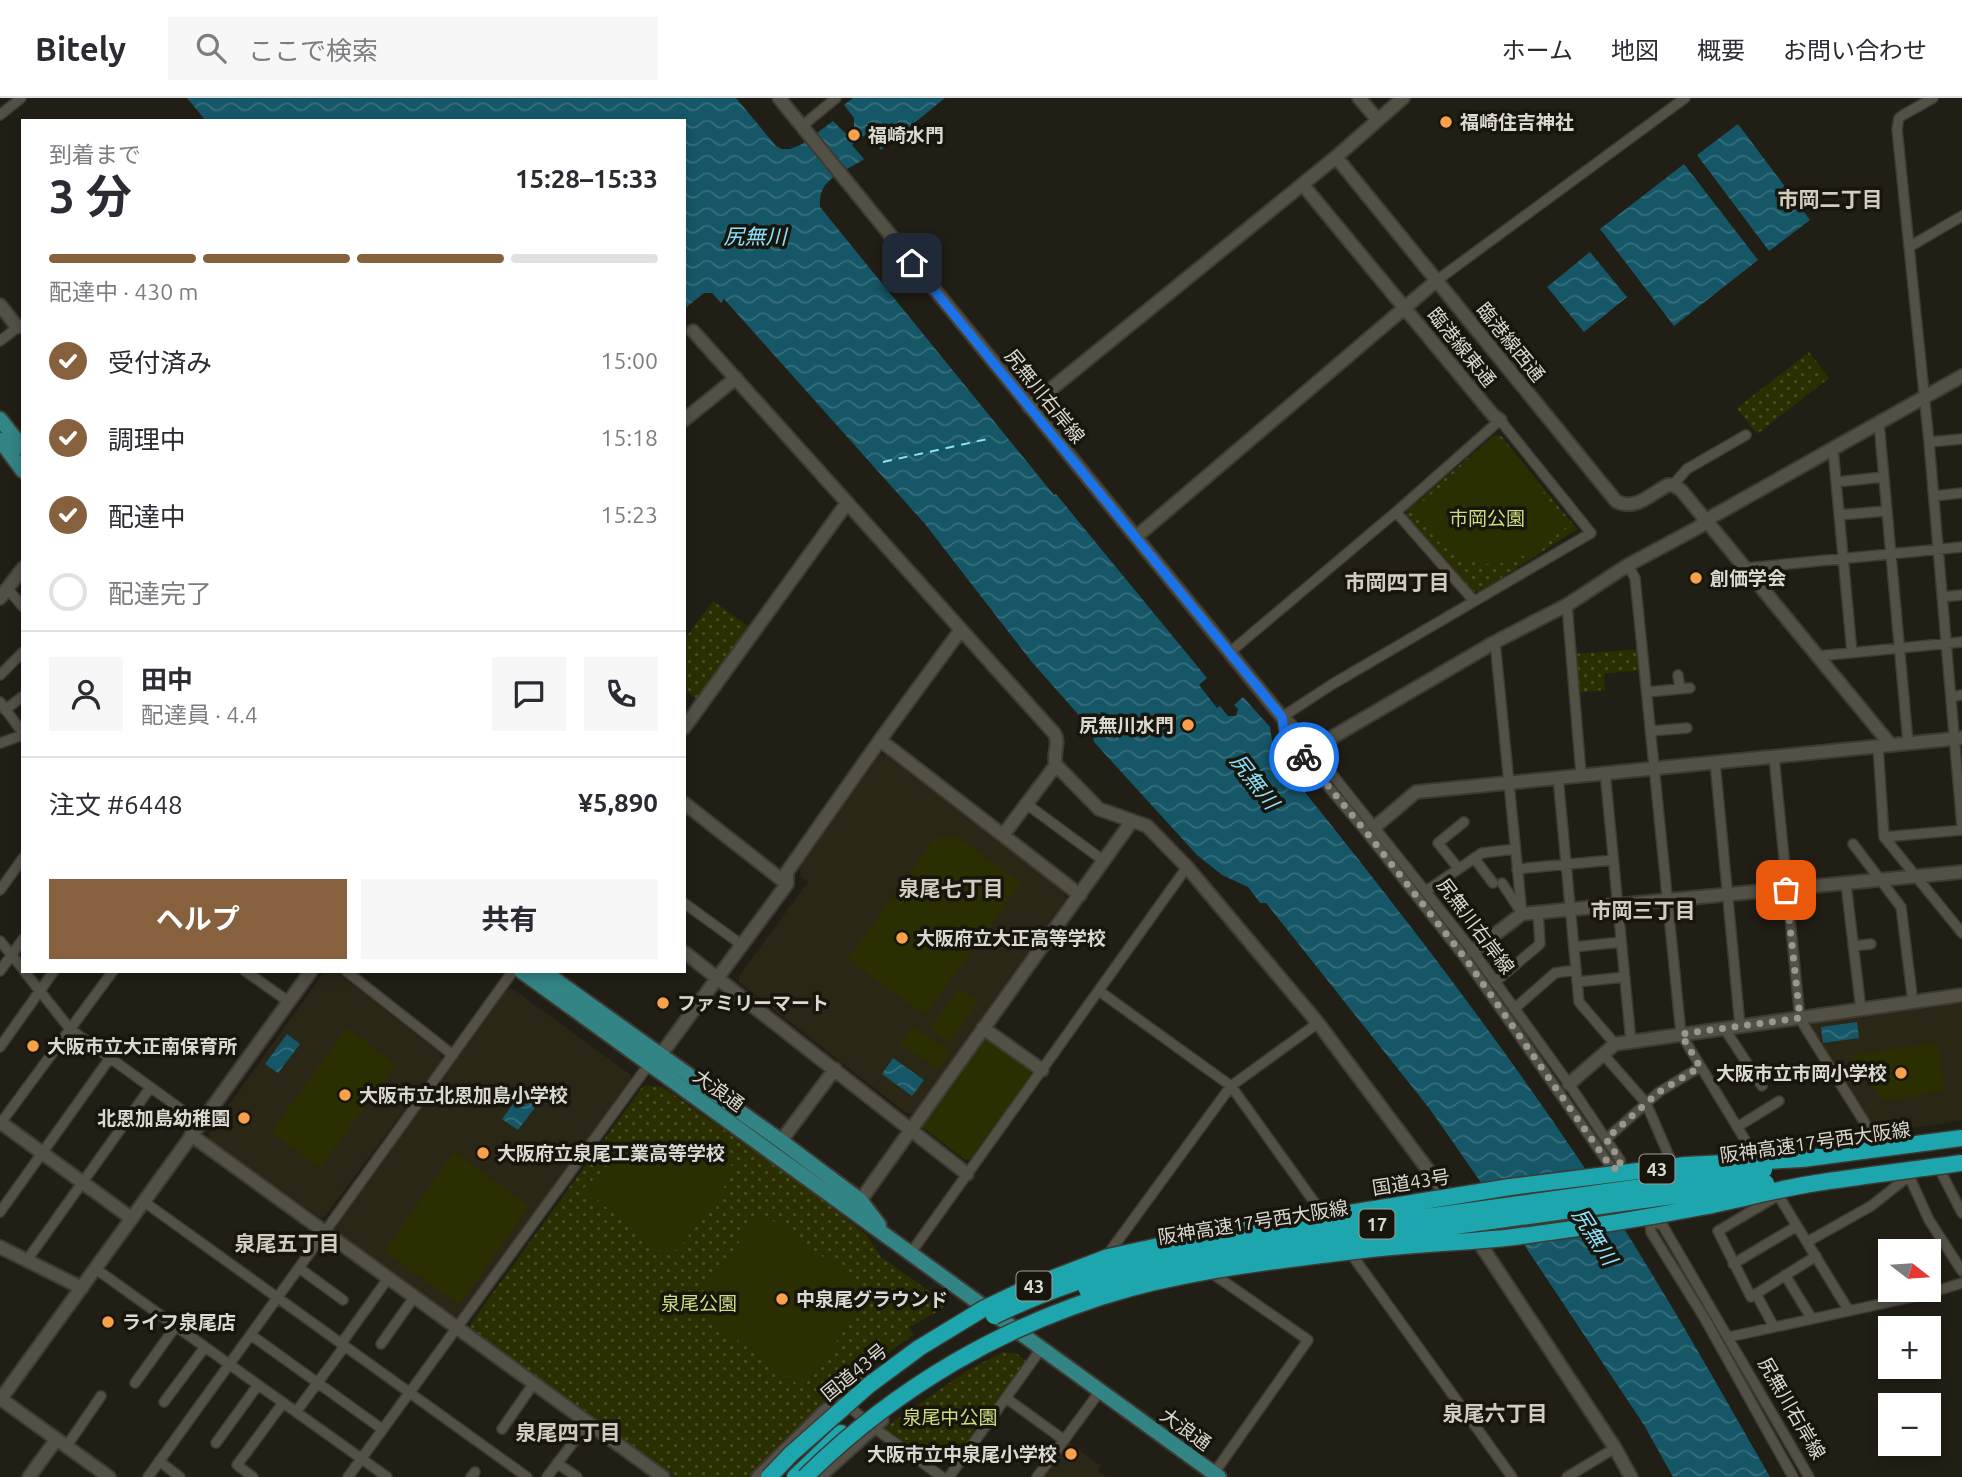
<!DOCTYPE html>
<html lang="ja">
<meta charset="utf-8">
<style>
:root{--surface:#fff;--page:#f7f7f7;--text:#2b2b33;--muted:#7c7c81;--line:#e1e1e2;--accent:#87603d}
body{margin:0;font-family:Ubuntu,"Noto Sans JP",sans-serif;background:var(--page);color:var(--text);height:100vh;display:flex;flex-direction:column;font-size:26px;white-space:nowrap}
*{box-sizing:border-box;margin:0}
p{font-size:23px;color:var(--muted)}
.icon{flex:none;width:38px;height:38px;fill:none;stroke:currentColor;stroke-width:2;stroke-linecap:round;stroke-linejoin:round}
.map{position:relative;flex:1;overflow:hidden}
.side{position:absolute;left:21px;top:21px;width:665px;height:854px;display:flex;flex-direction:column;background:var(--surface);border-radius:0px;box-shadow:0 4px 10px #0003}
.side>*{flex:none}
.needle{width:46px;rotate:107deg}
.tools{position:absolute;left:1878px;top:1141px;display:grid;gap:14px}
.tools a{display:grid;place-items:center;width:63px;height:63px;border-radius:0px;background:var(--surface);box-shadow:0 4px 10px #0003;font-size:35px}
.pin{position:absolute;display:grid;place-items:center;width:60px;height:60px;color:#fff;margin:-30px;border-radius:14px;box-shadow:0 4px 10px #0006}
.courier{position:absolute;display:grid;place-items:center;width:70px;height:70px;margin:-35px;border:5px solid #1a73e8;border-radius:50%;background:#fff;color:#222;box-shadow:0 2px 9px #0007}
.head em{font-style:normal;font-weight:700}
.head div{display:flex;flex-direction:column-reverse}
.head{display:flex;align-items:center;justify-content:space-between;height:119px;padding:0 28px}
h1{font-size:46px;font-weight:700;line-height:52px}
.bar{display:grid;grid-template-columns:repeat(4,1fr);gap:10px 7px;align-content:center;height:84px;padding:0 28px}
.bar i{height:9px;border-radius:5px;background:var(--line)}
.bar .active{background:var(--accent)}
.bar p{grid-column:span 4}
.line{display:flex;align-items:center;gap:18px;padding:0 28px;border-top:2px solid var(--line)}
.line div{flex:1}
.round{display:grid;place-items:center;flex:none;width:74px;height:74px;border-radius:0px;background:var(--page)}
ol{padding:0 28px;list-style:none}
li{display:flex;align-items:center;gap:21px;height:77px}
li p{margin-inline-start:auto}
li .icon{padding:7px;border-radius:50%;background:var(--accent);color:#fff;stroke-width:4}
li:last-child{color:var(--muted)}
li i{width:38px;height:38px;border:4px solid var(--line);border-radius:50%}
.button{display:flex;gap:14px;margin-top:auto;padding:14px 28px}
.button a{flex:1;height:80px;border-radius:0px;background:var(--accent);color:#fff;font-size:28px;font-weight:700;line-height:80px;text-align:center}
.button a+a{background:var(--page);color:var(--text)}
header{display:flex;align-items:center;gap:42px;box-sizing:border-box;height:98px;padding:0 35px;background:var(--surface);border-bottom:2px solid var(--line)}
header strong{font-size:33px}
nav{display:flex;gap:38px;margin-inline-start:auto;font-size:24px}
.search{width:490px;height:63px;background:var(--page);display:flex;align-items:center;gap:18px;box-sizing:border-box;padding:0 24px;border-radius:0px;color:var(--muted);font-size:26px}
.map>svg:first-child{display:block}
</style>
<header>
<strong>Bitely</strong>
<div class="search"><svg class="icon" aria-label="search" viewBox="0 0 24 24"><circle cx="10" cy="10" r="6"/><path d="M15 15l6 6"/></svg>ここで検索</div>
<nav><a>ホーム</a><a>地図</a><a>概要</a><a>お問い合わせ</a></nav>
</header>
<div class="map">
<svg width="1962" height="1379" viewBox="0 0 1962 1379">
<defs>
<pattern id="park-dots" width="8" height="8" patternUnits="userSpaceOnUse" patternTransform="scale(1.75)"><rect width="8" height="8" fill="#2b2e00"/><path d="M2 2h.1M6 6h.1" fill="none" stroke="#494c24" stroke-width="1.8" stroke-linecap="round"/></pattern>
<pattern id="water-waves" width="16" height="10" patternUnits="userSpaceOnUse" patternTransform="scale(1.75)"><rect width="16" height="10" fill="#155667"/><path d="M0 5q4-4 8 0t8 0" fill="none" stroke="#366e7c"/></pattern>
</defs>
<rect width="100%" height="100%" fill="#211e15"/>
<path fill="#2b2717" d="M879 658H887L1064 794 1065 802 913 1015H906L739 884V878L808 784 801 779 799 771Z
M325 873H335L440 955 442 962 324 1119 321 1120 209 1042V1035Z
M513 891 631 977V983L459 1218 455 1219 336 1133V1127L505 892Z
M1962 904V1022L1878 1036 1809 928 1810 925Z
M1067 1343 1101 1368 1098 1373 1106 1379H1041Z"/>
<path fill="url(#park-dots)" d="M1809 254 1829 280 1757 336 1737 310Z
M1495 337 1501 338 1577 431 1480 494 1471 493 1406 418 1407 412Z
M713 503 749 529 696 601 684 592V542Z
M1640 551 1641 572 1604 576 1605 592 1577 595 1573 556Z
M643 988 663 989 819 1099 866 1136 880 1158 944 1204V1210L909 1229 913 1237C853 1279 797 1324 749 1379H675L471 1231V1225Z
M1003 1254 1017 1256 1027 1263 956 1360 932 1342 920 1358 883 1331 968 1272Z"/>
<path fill="#2b2e00" d="M1493 344 1503 345 1569 427C1532 456 1491 485 1446 450 1433 440 1423 425 1413 412Z
M955 737 1021 785 925 917 848 861 934 741Z
M959 890 978 903 949 945 930 931Z
M913 928 950 953 938 971 900 946Z
M347 930 396 967 320 1070 271 1034Z
M982 939H988L1031 972 1032 977 970 1061 965 1062 922 1029V1023Z
M1937 944 1945 993 1884 1003 1851 958Z
M661 1045C691 1045 713 1054 737 1071L678 1152 662 1153 583 1091C606 1069 628 1050 661 1045Z
M454 1054 529 1108 459 1207 384 1153Z
M761 1114 872 1194 803 1290 692 1209Z"/>
<path fill="url(#water-waves)" d="M187 0H736L776 48 782 51H790L802 46 833 23 845 35 854 30V20L844 7 853 0H945L881 52 869 39 860 38 852 47 864 61C842 76 818 79 820 109L1054 397 1056 396 1207 580 1199 587 1217 610 1220 608 1228 618H1236L1238 611 1234 607 1243 599 1270 629 1274 656C1382 789 1487 924 1582 1066 1650 1167 1710 1274 1770 1379H1673L1644 1327 1519 1139 1429 1010 1266 805H1260L1248 789 1222 777 1197 757 1094 644 1092 632 1031 563 925 426 724 201 721 205 712 195H704L684 211V23H206Z
M1738 26 1810 122 1769 153 1697 57Z
M1684 66 1758 162 1674 228 1600 131Z
M1590 154 1627 199 1584 234 1547 189Z
M1857 924 1859 940 1823 945 1821 929Z
M287 936 300 946 278 975 265 966Z
M893 960 924 982 912 998 882 976Z
M523 992 539 1004 518 1032 502 1021Z"/>
<g fill="none" stroke-linecap="round" stroke-linejoin="round">
<path stroke="#8be2fd" stroke-width="2" stroke-dasharray="9 7" stroke-linecap="butt" d="M883 364 992 340"/>
<defs>
<path id="street" d="M1933 0 1903 17 1899 20 1897 31 1929 344 1962 730
M0 17 21 0
M802 28 836 0
M1909 149 1962 118
M1436 183 1685 0
M0 243 23 225
M1879 325 1908 644
M1929 344 1962 341
M1833 351 1852 555
M1836 384 1883 379
M1673 387 1687 371 1746 337
M1934 398 1962 395
M1396 414 1474 503
M1839 417 1886 413
M1628 467 1635 480 1681 936 1759 1065
M1746 470 1962 449
M7 490 23 509
M1942 499 1962 497
M1567 507 1581 676
M1495 544 1522 816
M1229 555 1396 414 1500 322 1591 435 1331 587 1282 619
M1818 558 1962 544
M0 577 23 554
M1678 577 1680 591
M1647 594 1690 590
M1951 599 1962 597
M0 604 23 635
M5 612 23 598
M1282 619 1284 633 1294 648 1367 735 1465 860 1611 1069 1620 1072
M1282 619 1290 624 1312 651 1473 853 1569 986 1620 1062V1072
M1651 633 1687 630
M0 645 23 637
M1878 648 1884 739 1962 835
M1774 659 1800 921 1878 1046
M1715 664 1740 928
M1605 674 1631 944
M1558 679 1579 904 1615 946
M1025 705 1104 763
M1884 739 1962 732
M1853 746 1901 809 1913 905
M1474 760 1493 785
M1458 770 1438 745 1464 724
M1517 771 1613 762
M1502 785 1521 814
M1846 786 1861 912
M0 792 23 760
M1426 793 1482 755 1515 751
M684 805 742 847
M0 843 23 871
M1853 848 1871 846
M1574 849 1621 844
M0 873 23 841
M24 873 70 931 200 1025
M245 873 289 904
M346 873 453 957
M1495 884 1540 846 1538 814
M1577 884 1624 879
M1099 893 1231 988 1325 1119
M1514 911 1555 875 1576 872
M1724 930 1762 988
M0 949 54 873
M1603 956 1646 1005 1672 1065
M0 1026 113 873
M1737 1029 1779 1003
M1606 1041 1659 994 1700 969
M1941 1074 1962 1115
M1775 1092 1849 1213
M1777 1098 1718 1133 1751 1199 1816 1158
M143 1103 527 1379
M0 1114 110 960
M1648 1117 1650 1121 1651 1134 1705 1221 1793 1379
M1650 1121 1663 1128 1809 1379
M1807 1144 1871 1108 1909 1078 1929 1122 1962 1173
M1349 1153 1512 1379
M910 1156 1187 769
M1108 1156 1231 988 1318 925
M27 1162 150 990
M1733 1166 1797 1128
M299 1170 343 1202
M96 1171 387 1379
M1785 1177 1812 1221
M1756 1196 1774 1229
M251 1237 382 1331
M1729 1239 1926 1196 1962 1185
M341 1246 389 1179
M381 1246 415 1198
M135 1285 176 1228
M1006 1300 1064 1342
M164 1304 205 1249
M846 1306 873 1329 942 1379
M296 1314 344 1249
M502 1331 534 1285
M216 1345 258 1287
M66 1349 101 1298
M159 1363 180 1379
M557 1365 577 1379
M1212 1378 1308 1242 1216 1178
M148 1379 513 873
M253 1379 237 1367 283 1305
M348 1379 644 973 652 967
M471 1379 475 1374
M547 1379 588 1325
M949 1379 1041 1251
M1037 1379 1100 1293
M1567 1379 1615 1350"/>
<path id="secondary" d="M779 0 1282 619
M1359 0 1378 22
M1336 59 1616 403C1635 414 1652 395 1668 387H1673L1681 392 1890 646
M1303 87 1493 317 1500 322
M0 207 17 229
M693 233 1054 635C1061 646 1052 655 1056 667L1099 711 1147 728 1187 769 1318 925 1453 1105
M1029 309 1336 59 1403 0
M684 322 736 280
M1136 439 1436 183
M0 500 23 470
M684 630 847 405
M880 642 1080 797
M1312 651 1495 544 1567 507 1628 467 1699 429 1706 422 1962 278
M684 705 787 786
M1376 728 1416 694 1962 640
M1003 737 1056 667
M1473 853 1522 816 1962 774
M684 854 967 1076
M983 930 1042 972
M656 963 787 786V774L880 642 960 533
M1569 986 1615 946 1962 897
M0 1024 131 1120
M191 1037 663 1379
M781 1043 835 971
M855 1110 1132 723
M1463 1120 1615 1350 1631 1379
M0 1149 82 1190
M1 1301 109 1379
M0 1302 311 873
M29 1379 56 1342
M758 1379 823 1315 869 1278
M819 1379 882 1322"/>
<path id="primary" d="M0 321 23 350
M0 342 23 373
M521 873 1219 1379
M543 873 781 1043 860 1102 879 1127"/>
<path id="highway" d="M795 1379 841 1335"/>
</defs>
<use href="#street" stroke="#3d3a34" stroke-width="12"/>
<use href="#secondary" stroke="#3d3a34" stroke-width="16"/>
<use href="#primary" stroke="#3d3a34" stroke-width="18"/>
<use href="#highway" stroke="#3d3a34" stroke-width="19"/>
<use href="#street" stroke="#535045" stroke-width="9"/>
<use href="#secondary" stroke="#535045" stroke-width="12"/>
<use href="#primary" stroke="#338484" stroke-width="14"/>
<use href="#highway" stroke="#1ea6ae" stroke-width="16"/>
<defs>
<path id="highway-bridge" d="M1087 1192 1126 1180 1211 1162 1766 1085
M994 1218C1063 1184 1135 1164 1209 1149L1764 1072
M769 1379 791 1356 869 1287 919 1250 983 1211 1027 1190 1108 1159 1201 1139 1510 1089 1686 1067 1802 1061 1962 1040
M805 1379C896 1289 1007 1224 1131 1190 1204 1171 1280 1162 1355 1153 1408 1146 1461 1145 1514 1139 1576 1131 1640 1121 1702 1109 1738 1102 1774 1092 1810 1086 1860 1078 1911 1072 1962 1065"/>
</defs>
<use href="#highway-bridge" stroke="#3d3a34" stroke-width="19" stroke-linecap="butt"/>
<use href="#highway-bridge" stroke="#1ea6ae" stroke-width="16"/>
</g>
<g fill="none" stroke-linecap="round" stroke-linejoin="round">
<path stroke="#99978f" stroke-width="7" stroke-dasharray="0 12.6" d="M1304 659 1367 735 1465 860 1611 1069 1620 1072V1062L1606 1041 1659 994 1700 969 1681 936 1800 920 1786 792"/>
<path stroke="#1a73e8" stroke-width="9" d="M912 165 1282 619 1284 633 1304 659"/>
</g>
<g fill="#f8a14a" stroke="#18150c" stroke-width="2.5">
<circle cx="1446" cy="24" r="7"/>
<circle cx="854" cy="37" r="7"/>
<circle cx="1696" cy="480" r="7"/>
<circle cx="1188" cy="627" r="7"/>
<circle cx="902" cy="840" r="7"/>
<circle cx="663" cy="905" r="7"/>
<circle cx="33" cy="948" r="7"/>
<circle cx="1901" cy="975" r="7"/>
<circle cx="345" cy="997" r="7"/>
<circle cx="244" cy="1020" r="7"/>
<circle cx="483" cy="1055" r="7"/>
<circle cx="782" cy="1201" r="7"/>
<circle cx="108" cy="1224" r="7"/>
<circle cx="1071" cy="1356" r="7"/>
</g>
<g text-anchor="middle" dominant-baseline="central" stroke-width="7" stroke-linejoin="round" paint-order="stroke">
<g fill="#18150c" stroke="#a09e96" stroke-width="2">
<rect x="1639.5" y="1056.5" width="35" height="29" rx="5"/>
<rect x="1359.5" y="1111.5" width="35" height="29" rx="5"/>
<rect x="1016.5" y="1173.5" width="35" height="29" rx="5"/>
</g>
<g font-size="18" font-weight="bold" fill="#dad8d1">
<text x="1657" y="1071">43</text>
<text x="1377" y="1126">17</text>
<text x="1034" y="1188">43</text>
</g>
<g font-size="19" font-weight="bold" fill="#dad8d1" stroke="#18150c" text-anchor="start">
<text x="1460" y="24">福崎住吉神社</text>
<text x="868" y="37">福崎水門</text>
<text x="1710" y="480">創価学会</text>
<text x="1174" y="627" text-anchor="end">尻無川水門</text>
<text x="916" y="840">大阪府立大正高等学校</text>
<text x="677" y="905">ファミリーマート</text>
<text x="47" y="948">大阪市立大正南保育所</text>
<text x="1887" y="975" text-anchor="end">大阪市立市岡小学校</text>
<text x="359" y="997">大阪市立北恩加島小学校</text>
<text x="230" y="1020" text-anchor="end">北恩加島幼稚園</text>
<text x="497" y="1055">大阪府立泉尾工業高等学校</text>
<text x="796" y="1201">中泉尾グラウンド</text>
<text x="122" y="1224">ライフ泉尾店</text>
<text x="1057" y="1356" text-anchor="end">大阪市立中泉尾小学校</text>
</g>
<g font-size="19" fill="#dad8d1" stroke="#18150c">
<text transform="translate(1511 244) rotate(51)">臨港線西通</text>
<text transform="translate(1462 249) rotate(51)">臨港線東通</text>
<text transform="translate(1045 298) rotate(51)">尻無川右岸線</text>
<text transform="translate(1476 828) rotate(53)">尻無川右岸線</text>
<text transform="translate(719 992) rotate(36)">大浪通</text>
<text transform="translate(1815 1044) rotate(-8)">阪神高速17号西大阪線</text>
<text transform="translate(1411 1084) rotate(-9)">国道43号</text>
<text transform="translate(1253 1124) rotate(-9)">阪神高速17号西大阪線</text>
<text transform="translate(854 1274) rotate(-39)">国道43号</text>
<text transform="translate(1792 1310) rotate(60)">尻無川右岸線</text>
<text transform="translate(1186 1331) rotate(36)">大浪通</text>
</g>
<g font-size="19" fill="#d0dc81" stroke="#18150c">
<text x="1487" y="420">市岡公園</text>
<text x="699" y="1205">泉尾公園</text>
<text x="950" y="1319">泉尾中公園</text>
</g>
<g font-size="21" font-weight="bold" fill="#d0ccbf" stroke="#18150c">
<text x="1830" y="101">市岡二丁目</text>
<text x="1397" y="484">市岡四丁目</text>
<text x="951" y="790">泉尾七丁目</text>
<text x="1643" y="812">市岡三丁目</text>
<text x="287" y="1145">泉尾五丁目</text>
<text x="1495" y="1315">泉尾六丁目</text>
<text x="568" y="1334">泉尾四丁目</text>
</g>
<g font-size="21" font-style="italic" fill="#8be2fd" stroke="#18150c">
<text x="755" y="138">尻無川</text>
<text transform="translate(1255 683) rotate(52)">尻無川</text>
<text transform="translate(1595 1138) rotate(57)">尻無川</text>
</g>
</g>
</svg>
<div class="tools">
<a><svg class="needle" viewBox="-14 -14 28 28"><path d="M0-13l5 13h-10z" fill="#e53935"/><path d="M0 13l5-13h-10z" fill="#7c7c81"/></svg></a>
<a>+</a>
<a>−</a>
</div>
<div class="pin" style="left:1786px;top:792px;background:#ea580c"><svg class="icon" aria-label="bag" viewBox="0 0 24 24"><path d="M5 8h14l-1 12H6zM9 8a3 3 0 0 1 6 0"/></svg></div>
<div class="pin" style="left:912px;top:165px;background:#1f2937"><svg class="icon" aria-label="home" viewBox="0 0 24 24"><path d="M3 11l9-7 9 7M6 9v11h12V9"/></svg></div>
<div class="courier" style="left:1304px;top:659px"><svg class="icon" aria-label="bike" viewBox="0 0 24 24"><circle cx="6" cy="16" r="4"/><circle cx="18" cy="16" r="4"/><path d="M6 16l4-8h5l3 8M10 8l3 8H6M13 5h3"/></svg></div>
<section class="side">
<div class="head"><div><h1>3 分</h1><p>到着まで</p></div><em>15:28–15:33</em></div>
<div class="bar"><i class="active"></i><i class="active"></i><i class="active"></i><i></i><p>配達中 · 430 m</p></div>
<ol>
<li><svg class="icon" aria-label="check" viewBox="0 0 24 24"><path d="M5 12l5 5 9-10"/></svg>受付済み<p>15:00</p></li>
<li><svg class="icon" aria-label="check" viewBox="0 0 24 24"><path d="M5 12l5 5 9-10"/></svg>調理中<p>15:18</p></li>
<li><svg class="icon" aria-label="check" viewBox="0 0 24 24"><path d="M5 12l5 5 9-10"/></svg>配達中<p>15:23</p></li>
<li><i></i>配達完了</li>
</ol>
<div class="line" style="height:126px"><a class="round"><svg class="icon" aria-label="person" viewBox="0 0 24 24"><circle cx="12" cy="8" r="4"/><path d="M4 21q1-7 8-7t8 7"/></svg></a><div><b>田中</b><p>配達員 · 4.4</p></div><a class="round"><svg class="icon" aria-label="chat" viewBox="0 0 24 24"><path d="M4 5h16v11H9l-5 4z"/></svg></a><a class="round"><svg class="icon" aria-label="phone" viewBox="0 0 24 24"><path d="M5 4h4l2 5-3 2q2 4 5 5l2-3 5 2v4C11 20 4 13 5 4z"/></svg></a></div>
<div class="line" style="height:91px"><div>注文 #6448</div><b>¥5,890</b></div>
<div class="button"><a>ヘルプ</a><a>共有</a></div>
</section>
</div>
